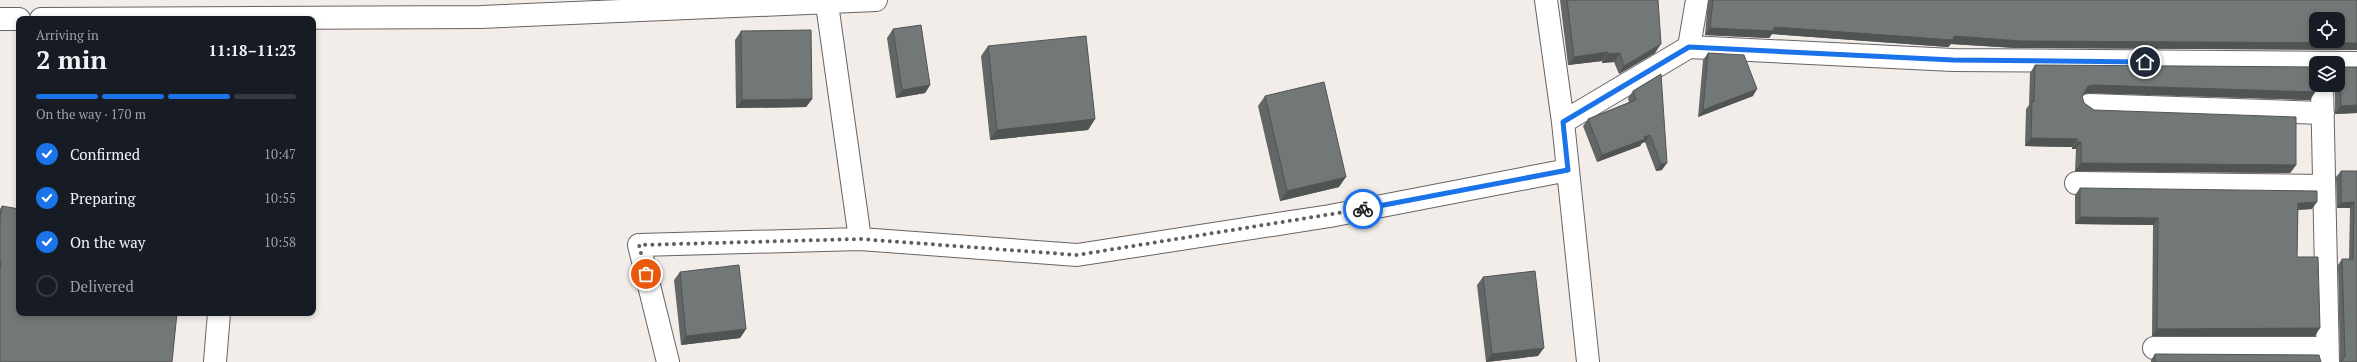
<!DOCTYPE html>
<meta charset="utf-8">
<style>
:root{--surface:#171b24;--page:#242831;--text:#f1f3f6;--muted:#9ea1a6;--line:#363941;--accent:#1a73e8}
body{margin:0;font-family:"PT Serif",serif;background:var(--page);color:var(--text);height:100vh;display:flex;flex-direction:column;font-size:15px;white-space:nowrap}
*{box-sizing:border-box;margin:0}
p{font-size:13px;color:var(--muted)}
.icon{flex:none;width:22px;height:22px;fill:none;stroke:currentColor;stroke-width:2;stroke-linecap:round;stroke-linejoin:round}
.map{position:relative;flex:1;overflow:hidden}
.sheet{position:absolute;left:16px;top:16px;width:300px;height:300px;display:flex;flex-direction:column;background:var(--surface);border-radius:8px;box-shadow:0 2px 6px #0003}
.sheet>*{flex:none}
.tools{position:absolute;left:2309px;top:12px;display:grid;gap:8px}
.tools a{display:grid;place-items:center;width:36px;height:36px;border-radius:8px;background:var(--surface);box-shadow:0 2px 6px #0003;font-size:20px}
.pin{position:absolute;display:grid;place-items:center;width:34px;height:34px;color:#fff;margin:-17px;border:2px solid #fff;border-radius:50%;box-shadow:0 1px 4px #0007}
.courier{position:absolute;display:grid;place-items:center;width:40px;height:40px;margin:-20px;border:3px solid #1a73e8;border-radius:50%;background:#fff;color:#222;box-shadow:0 1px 5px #0007}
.overview em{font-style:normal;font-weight:700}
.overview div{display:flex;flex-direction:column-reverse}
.overview{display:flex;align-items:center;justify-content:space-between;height:68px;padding:0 20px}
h1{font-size:26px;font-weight:700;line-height:30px}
.bar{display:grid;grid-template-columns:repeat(4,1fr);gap:6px 4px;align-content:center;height:48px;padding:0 20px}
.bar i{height:5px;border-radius:3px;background:var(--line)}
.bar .selected{background:var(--accent)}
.bar p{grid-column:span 4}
ol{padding:0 20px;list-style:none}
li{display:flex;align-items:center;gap:12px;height:44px}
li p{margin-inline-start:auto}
li .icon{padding:4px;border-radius:50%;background:var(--accent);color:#fff;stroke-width:4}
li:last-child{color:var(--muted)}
li i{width:22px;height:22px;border:2px solid var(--line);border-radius:50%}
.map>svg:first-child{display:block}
</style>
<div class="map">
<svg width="2357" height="362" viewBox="0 0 2357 362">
<rect width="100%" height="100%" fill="#f2ede9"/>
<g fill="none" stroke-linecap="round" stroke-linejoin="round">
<defs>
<path id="minor" d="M1546 0 1563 122 1588 362
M0 19H19
M41 19 481 17 876 0
M1689 47 1953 60 2357 63
M2322 85 2328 362
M2089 105 2323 113
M1563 122 1689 47 1697 0
M2076 183 2324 186
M860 239 1077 255 1330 216 1568 170
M2154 348H2327
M215 362 219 313
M668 362 639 245 860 239 827 4"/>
</defs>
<use href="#minor" stroke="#696461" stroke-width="24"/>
<use href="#minor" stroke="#fff" stroke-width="22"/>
</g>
<path fill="#626766" d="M1560 0H1658L1655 53 1619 74 1614 62 1602 63V61L1568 65Z
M1708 0H2357V50L2016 48 1951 44 1948 47 1772 34 1769 38 1705 35Z
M893 29 930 85 925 93 896 98 887 38Z
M741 31 812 99 806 107 736 108 735 40Z
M988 46 1095 119 1088 130 990 140 981 56Z
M1708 53 1753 96 1698 117 1703 60Z
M2035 65 2315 77V92L2310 100 2089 93 2084 94 2082 96 2084 103 2094 110 2296 165 2290 173 2075 171 2076 149H2072V147L2025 146 2026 109 2029 105 2030 73Z
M2338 67 2357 113 2335 114V85H2338Z
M1661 74 1662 170 1656 171 1645 142 1642 143 1640 146 1597 162 1583 126 1588 119 1629 102 1628 98 1633 91Z
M1265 96 1339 187 1280 201 1258 106Z
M2341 171H2357V362H2340L2338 265 2342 259H2349L2350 208H2337L2336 177Z
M2080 188 2312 209 2298 210 2297 257 2315 336H2152L2153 225 2075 224V195Z
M2 206 0 362V209Z
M680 272 746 329 740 338 681 345 674 280Z
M1483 277 1538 356 1486 362 1477 285Z
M2155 354 2321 362H2151V360Z"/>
<path fill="#505453" d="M1774 27 1954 36 2357 43V50L2016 48 1951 44 1948 47 1772 34 1769 38 1705 35 1710 28Z
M1661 44 1655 53 1619 74 1624 66Z
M1608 52 1602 61 1568 65 1574 57Z
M1620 53 1614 62 1602 63 1608 54Z
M930 85 925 93 896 98 902 90Z
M2095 85 2315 92 2310 100 2089 93 2083 94 2088 86Z
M1757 89 1753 96 1698 117 1703 110Z
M812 99 806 107 736 108 742 100Z
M2357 105V113L2335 114 2341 106Z
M1095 119 1088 130 990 140 997 130Z
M1650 135 1645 142 1642 143 1640 146 1597 162 1602 155Z
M2031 138 2077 139 2072 147 2025 146Z
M2077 142H2081L2076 149H2072Z
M1667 163 1662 170 1656 171 1661 164Z
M2081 163 2296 165 2290 173 2075 171Z
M1346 177 1339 187 1280 201 1287 191Z
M2317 202 2312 209 2293 210 2298 203Z
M2354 202 2350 208H2337L2341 203Z
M2080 217 2158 218 2153 225 2075 224Z
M2320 328 2315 336H2152L2157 329Z
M746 329 740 338 681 345 686 336Z
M1544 348 1538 356 1486 362 1492 354Z"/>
<path fill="#727877" stroke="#505453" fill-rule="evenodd" d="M1567 0H1658L1661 44 1624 66 1620 53 1608 54V52L1574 57Z
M1713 0H2357V43L2021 41 1954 36 1953 40 1774 27V31L1710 28ZM2316 19H2338V41H2316Z
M921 25 930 85 902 90 893 29Z
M811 30 812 99 742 100 741 31Z
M1086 36 1095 119 997 130 988 46Z
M1708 53 1744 55 1757 89 1703 110Z
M2035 65 2316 67V75L2315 77V92L2095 85 2088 86 2082 96 2084 103 2094 110 2296 117V165L2081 163V142H2077V139L2031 138 2032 102H2034Z
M2338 67H2357V105L2341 106 2340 76 2338 72Z
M1661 74 1667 163 1661 164 1650 135 1644 137 1645 139 1602 155 1588 119 1636 100 1633 91Z
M1324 82 1346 177 1287 191 1265 96Z
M2341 171H2357V362H2341L2345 356 2342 259H2353L2354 202 2341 203Z
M2080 188 2317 191V202L2298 203 2297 257H2318L2320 328 2157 329 2158 218 2080 217Z
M2 206 19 209V313H177L172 362H0V269L1 261H0V219Z
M739 265 746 329 686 336 680 272Z
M1535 271 1544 348 1492 354 1483 277Z
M2155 354 2319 355 2321 362H2155Z"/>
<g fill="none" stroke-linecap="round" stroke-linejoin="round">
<path stroke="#615e5c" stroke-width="4" stroke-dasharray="0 7.2" d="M646 274 639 245 860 239 1077 255 1363 209"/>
<path stroke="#1a73e8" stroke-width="5" d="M1363 209 1568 170 1563 122 1689 47 1953 60 2145 62"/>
</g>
</svg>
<div class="tools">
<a><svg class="icon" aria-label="locate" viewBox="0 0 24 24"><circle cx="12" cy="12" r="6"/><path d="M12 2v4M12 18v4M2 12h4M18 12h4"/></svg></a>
<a><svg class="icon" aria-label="layers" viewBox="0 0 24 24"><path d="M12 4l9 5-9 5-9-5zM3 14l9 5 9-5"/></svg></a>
</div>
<div class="pin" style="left:646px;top:274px;background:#ea580c"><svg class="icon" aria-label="bag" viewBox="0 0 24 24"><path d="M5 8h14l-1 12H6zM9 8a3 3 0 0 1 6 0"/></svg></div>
<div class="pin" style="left:2145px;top:62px;background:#1f2937"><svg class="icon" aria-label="home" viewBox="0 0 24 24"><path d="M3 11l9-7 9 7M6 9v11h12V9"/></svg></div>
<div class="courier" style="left:1363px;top:209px"><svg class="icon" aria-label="bike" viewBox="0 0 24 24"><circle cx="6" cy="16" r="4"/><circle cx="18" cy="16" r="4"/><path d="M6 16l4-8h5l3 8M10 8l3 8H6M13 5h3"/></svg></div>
<section class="sheet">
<div class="overview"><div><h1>2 min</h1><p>Arriving in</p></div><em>11:18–11:23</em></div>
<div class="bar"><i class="selected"></i><i class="selected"></i><i class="selected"></i><i></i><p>On the way · 170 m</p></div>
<ol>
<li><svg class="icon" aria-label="check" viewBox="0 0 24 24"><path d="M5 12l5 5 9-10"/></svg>Confirmed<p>10:47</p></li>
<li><svg class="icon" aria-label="check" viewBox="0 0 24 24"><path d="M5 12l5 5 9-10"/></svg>Preparing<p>10:55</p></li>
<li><svg class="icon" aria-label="check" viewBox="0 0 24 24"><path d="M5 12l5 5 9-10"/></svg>On the way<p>10:58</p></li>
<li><i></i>Delivered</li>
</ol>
</section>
</div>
